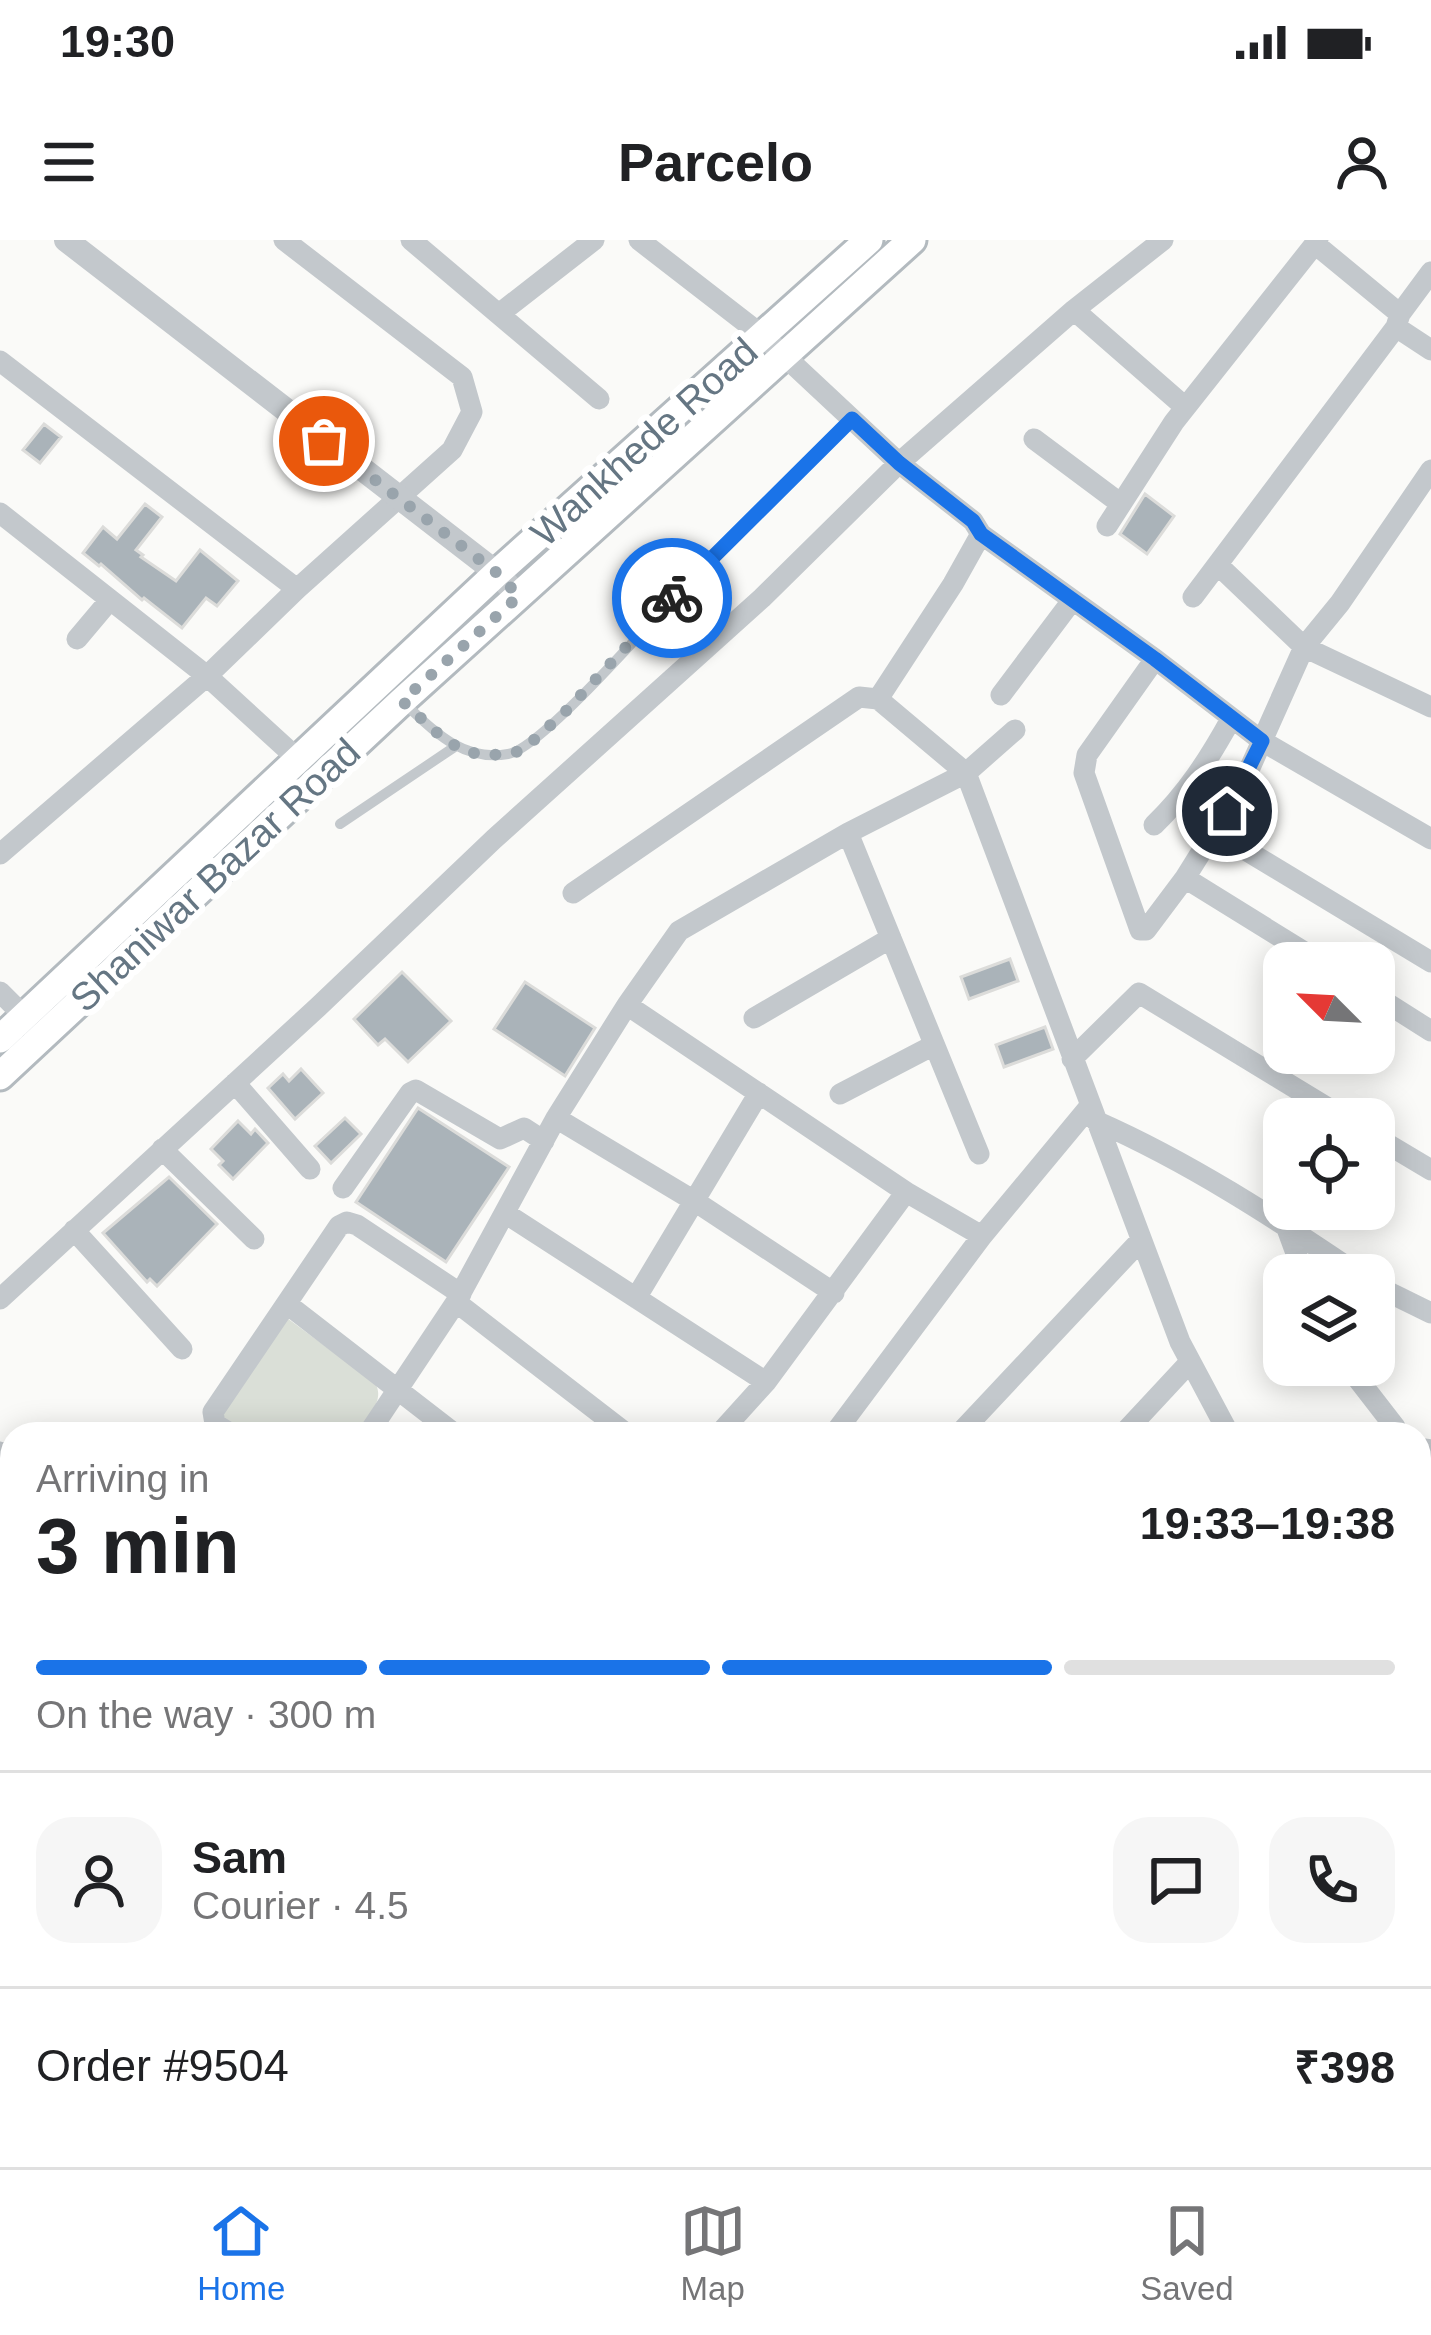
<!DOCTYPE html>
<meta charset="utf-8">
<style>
:root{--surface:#fff;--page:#f6f6f6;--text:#202124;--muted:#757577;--line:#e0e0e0;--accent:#1a73e8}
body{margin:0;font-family:Helvetica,sans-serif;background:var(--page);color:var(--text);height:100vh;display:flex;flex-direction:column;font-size:45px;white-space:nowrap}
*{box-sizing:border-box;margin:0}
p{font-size:39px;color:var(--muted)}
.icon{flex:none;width:66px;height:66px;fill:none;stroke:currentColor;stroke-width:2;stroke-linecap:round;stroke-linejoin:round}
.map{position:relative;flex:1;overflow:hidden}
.sheet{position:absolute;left:0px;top:1182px;width:1431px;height:747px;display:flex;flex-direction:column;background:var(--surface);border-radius:36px 36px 0 0;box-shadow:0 6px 30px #0003}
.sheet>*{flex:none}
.needle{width:78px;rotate:294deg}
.fabs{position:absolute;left:1263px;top:702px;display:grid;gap:24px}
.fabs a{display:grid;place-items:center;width:132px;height:132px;border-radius:24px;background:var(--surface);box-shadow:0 6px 30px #0003;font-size:60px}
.pin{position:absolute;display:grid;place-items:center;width:102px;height:102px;color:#fff;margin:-51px;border:6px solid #fff;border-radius:50%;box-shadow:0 3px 12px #0007}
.courier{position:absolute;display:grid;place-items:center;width:120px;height:120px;margin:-60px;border:9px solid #1a73e8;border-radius:50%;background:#fff;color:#222;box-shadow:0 3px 15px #0007}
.summary em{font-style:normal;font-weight:800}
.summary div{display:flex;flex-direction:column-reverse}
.summary{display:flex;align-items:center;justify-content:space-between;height:204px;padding:0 36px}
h1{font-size:78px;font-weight:800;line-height:90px}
.bar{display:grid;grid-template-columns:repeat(4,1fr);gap:18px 12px;align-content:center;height:144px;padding:0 36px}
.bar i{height:15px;border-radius:9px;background:var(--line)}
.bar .current{background:var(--accent)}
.bar p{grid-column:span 4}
.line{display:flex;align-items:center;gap:30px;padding:0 36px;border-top:3px solid var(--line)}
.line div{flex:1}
.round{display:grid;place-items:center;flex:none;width:126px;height:126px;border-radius:36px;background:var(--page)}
.status{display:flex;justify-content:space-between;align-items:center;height:84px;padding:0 60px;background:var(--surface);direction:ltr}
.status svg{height:33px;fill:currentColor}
header{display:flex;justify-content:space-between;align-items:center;height:156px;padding:0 36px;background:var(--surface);font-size:54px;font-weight:800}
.tab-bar{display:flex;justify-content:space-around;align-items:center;height:168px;border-top:3px solid var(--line);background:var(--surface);font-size:33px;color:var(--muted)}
.tab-bar a{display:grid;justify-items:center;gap:6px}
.tab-bar .current{color:var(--accent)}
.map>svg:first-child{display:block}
</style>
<div class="status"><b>19:30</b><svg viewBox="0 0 49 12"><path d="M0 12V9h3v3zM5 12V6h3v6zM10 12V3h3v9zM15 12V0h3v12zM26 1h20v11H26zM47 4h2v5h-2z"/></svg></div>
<header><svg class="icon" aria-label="menu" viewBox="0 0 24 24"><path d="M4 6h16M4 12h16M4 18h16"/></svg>Parcelo<svg class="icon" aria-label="person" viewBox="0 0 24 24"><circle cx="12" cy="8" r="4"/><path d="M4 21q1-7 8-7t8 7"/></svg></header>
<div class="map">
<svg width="1431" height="1927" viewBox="0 0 1431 1927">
<rect width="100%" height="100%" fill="#fafaf8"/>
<path fill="#e8e9e9" d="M1431 1840V1927H1044L1088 1917H1419V1843Z"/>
<path fill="#dadfd7" d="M287 1078 375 1143C386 1161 366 1178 356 1194H239L221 1176Z"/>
<path fill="#aab3b9" stroke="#dcdcda" stroke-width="3" d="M44 184 61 197 40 223 23 210Z
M1145 254 1174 276 1147 314 1120 294Z
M145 264 162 277 136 310 143 315 141 317 176 341 200 310 238 341 217 366 206 358 182 388 144 358 142 360 101 324 99 326 83 313 103 287 117 299Z
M1010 719 1018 741 969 759 961 737Z
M402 732 451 781 408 822 385 799 378 805 354 779Z
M525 742 595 788 565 836 494 789Z
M1045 787 1053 809 1004 827 996 805Z
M301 829 323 853 295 879 268 848 283 834 289 841Z
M418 868 509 927 446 1022 356 962Z
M345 878 361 894 331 923 315 906Z
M238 881 251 894 255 889 268 903 233 939 219 925 223 921 211 909Z
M169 937 217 984 157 1046 150 1039 147 1042 103 993Z"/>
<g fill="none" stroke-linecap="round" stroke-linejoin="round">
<defs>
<path id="secondary" d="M0 799 497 333 869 0
M0 836 402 461 912 0"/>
</defs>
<use href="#secondary" stroke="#b3babf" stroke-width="33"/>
<path stroke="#c3c8cc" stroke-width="10" d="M405 464C435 492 463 522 508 514 545 508 677 351 713 315 758 269 805 224 852 179
M340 584 456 506
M1419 1854 1431 1852
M1099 1927 1143 1917"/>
<path stroke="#c3c8cc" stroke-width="21" d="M284 0 462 137 472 172 452 210 297 349
M411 0 599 159
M639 0 763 96 899 223 973 281 981 294 953 344 878 459 966 533 1180 1102 1229 1194
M1074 70 1185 167
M499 74 594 0
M1400 74 1431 32
M1396 87 1431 110
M0 121 297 349 207 436 300 521
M1034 199 1121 264
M0 273 207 436 0 614
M1107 286 1174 182 1318 0
M981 294 1155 419 1262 501 1240 550 1185 638 1322 723
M1218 325 1304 407 1340 363 1431 230
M1193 357 1396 87 1400 74 1315 4
M77 399 109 361
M1155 419 1087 515 1084 533 1140 690H1146L1185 638
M1001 455 1071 362
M1431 467 1304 407 1262 501 1431 599
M1154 585C1187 553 1209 519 1231 479
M1214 591 1431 722
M848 593 979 914
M573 653 859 457 878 459
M0 752 25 777
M1374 755 1431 791
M627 765 906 952
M754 778 891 698
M1072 819 1139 753 1346 879
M235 843 310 929
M840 854 934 805
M556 878 696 962 834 1053
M1096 881C1189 922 1275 978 1359 1035
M1374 896 1431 930
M162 909 254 999
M343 948 410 853 416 850 500 899 524 888 544 901
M505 973 766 1142
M1286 986 1304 1035
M74 990 182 1109
M1374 1045 1431 1073
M636 1058 759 853
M0 1059 318 767 494 599 762 358 899 223 1074 70 1163 0
M456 1062 627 1194
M287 1064 455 1194
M1347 1125 1395 1187 1397 1194
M837 1190 982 996
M231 1194 215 1184 213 1172 339 986 347 982 357 985 461 1054
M368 1194 456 1062 556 878 627 765 679 691 848 593 966 533 1015 490
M719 1194 766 1142 906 952 982 996 1090 866
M959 1194 1141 1000
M1123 1194 1190 1122
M1419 1208 1431 1210
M0 1212 12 1225
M0 1269 12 1290
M1419 1358 1431 1360
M0 1478 12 1487
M1419 1506 1431 1492
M0 1622 12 1630
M1419 1679 1431 1662
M0 1691 12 1674
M0 1908 12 1892
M44 1917 56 1927
M209 1917 223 1927
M336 1927 342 1917
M509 1927 515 1917
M686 1927 697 1917"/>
<path stroke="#c3c8cc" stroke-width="24" d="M66 0 497 333 508 345"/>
<use href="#secondary" stroke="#fff" stroke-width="27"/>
</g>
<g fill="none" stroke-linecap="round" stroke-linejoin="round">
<path stroke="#99a4ac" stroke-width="12" stroke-dasharray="0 21.6" d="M324 201 497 333 519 356 402 461 445 500 467 512 488 515 508 514 523 510 566 471 672 358"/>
<path stroke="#1a73e8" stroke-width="15" d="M672 358 852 179 899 223 973 281 981 294 1155 419 1262 501 1227 571"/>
</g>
<g text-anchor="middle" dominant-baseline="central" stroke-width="12" stroke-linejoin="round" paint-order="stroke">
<g font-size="39" fill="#657683" stroke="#fff">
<text transform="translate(644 202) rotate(-42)">Wankhede Road</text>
<text transform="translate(215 635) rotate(-43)">Shaniwar Bazar Road</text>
</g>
</g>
</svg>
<div class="fabs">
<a><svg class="needle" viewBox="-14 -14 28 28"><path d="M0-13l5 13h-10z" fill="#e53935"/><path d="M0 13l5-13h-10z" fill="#757577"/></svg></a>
<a><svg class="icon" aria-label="locate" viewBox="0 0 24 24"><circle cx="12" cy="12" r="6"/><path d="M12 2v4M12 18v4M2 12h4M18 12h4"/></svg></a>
<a><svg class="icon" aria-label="layers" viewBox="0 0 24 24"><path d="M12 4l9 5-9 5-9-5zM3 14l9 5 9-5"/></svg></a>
</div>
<div class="pin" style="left:324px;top:201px;background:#ea580c"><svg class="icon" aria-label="bag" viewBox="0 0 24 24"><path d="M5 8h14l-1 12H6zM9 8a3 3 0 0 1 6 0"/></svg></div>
<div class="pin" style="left:1227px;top:571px;background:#1f2937"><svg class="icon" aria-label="home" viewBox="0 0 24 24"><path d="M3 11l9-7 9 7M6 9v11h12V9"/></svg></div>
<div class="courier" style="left:672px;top:358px"><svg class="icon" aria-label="bike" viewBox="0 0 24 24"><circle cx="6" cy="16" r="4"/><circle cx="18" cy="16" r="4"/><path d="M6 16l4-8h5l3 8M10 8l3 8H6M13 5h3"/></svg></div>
<section class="sheet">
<div class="summary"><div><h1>3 min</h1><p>Arriving in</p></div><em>19:33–19:38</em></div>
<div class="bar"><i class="current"></i><i class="current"></i><i class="current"></i><i></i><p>On the way · 300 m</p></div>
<div class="line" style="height:216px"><a class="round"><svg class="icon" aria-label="person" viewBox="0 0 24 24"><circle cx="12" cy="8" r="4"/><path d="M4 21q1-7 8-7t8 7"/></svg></a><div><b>Sam</b><p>Courier · 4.5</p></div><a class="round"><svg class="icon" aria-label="chat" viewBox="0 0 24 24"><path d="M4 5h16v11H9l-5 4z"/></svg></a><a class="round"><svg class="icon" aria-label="phone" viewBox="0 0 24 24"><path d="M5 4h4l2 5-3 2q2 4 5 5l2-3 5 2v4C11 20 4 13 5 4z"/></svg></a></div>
<div class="line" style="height:156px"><div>Order #9504</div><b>₹398</b></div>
</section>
</div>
<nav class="tab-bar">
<a class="current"><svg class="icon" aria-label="home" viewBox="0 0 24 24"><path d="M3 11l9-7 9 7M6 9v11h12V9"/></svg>Home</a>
<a><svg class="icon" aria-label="map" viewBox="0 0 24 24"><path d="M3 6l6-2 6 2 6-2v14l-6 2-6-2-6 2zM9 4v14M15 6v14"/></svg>Map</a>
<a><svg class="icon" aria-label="saved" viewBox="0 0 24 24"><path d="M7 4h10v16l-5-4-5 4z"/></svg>Saved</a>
</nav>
